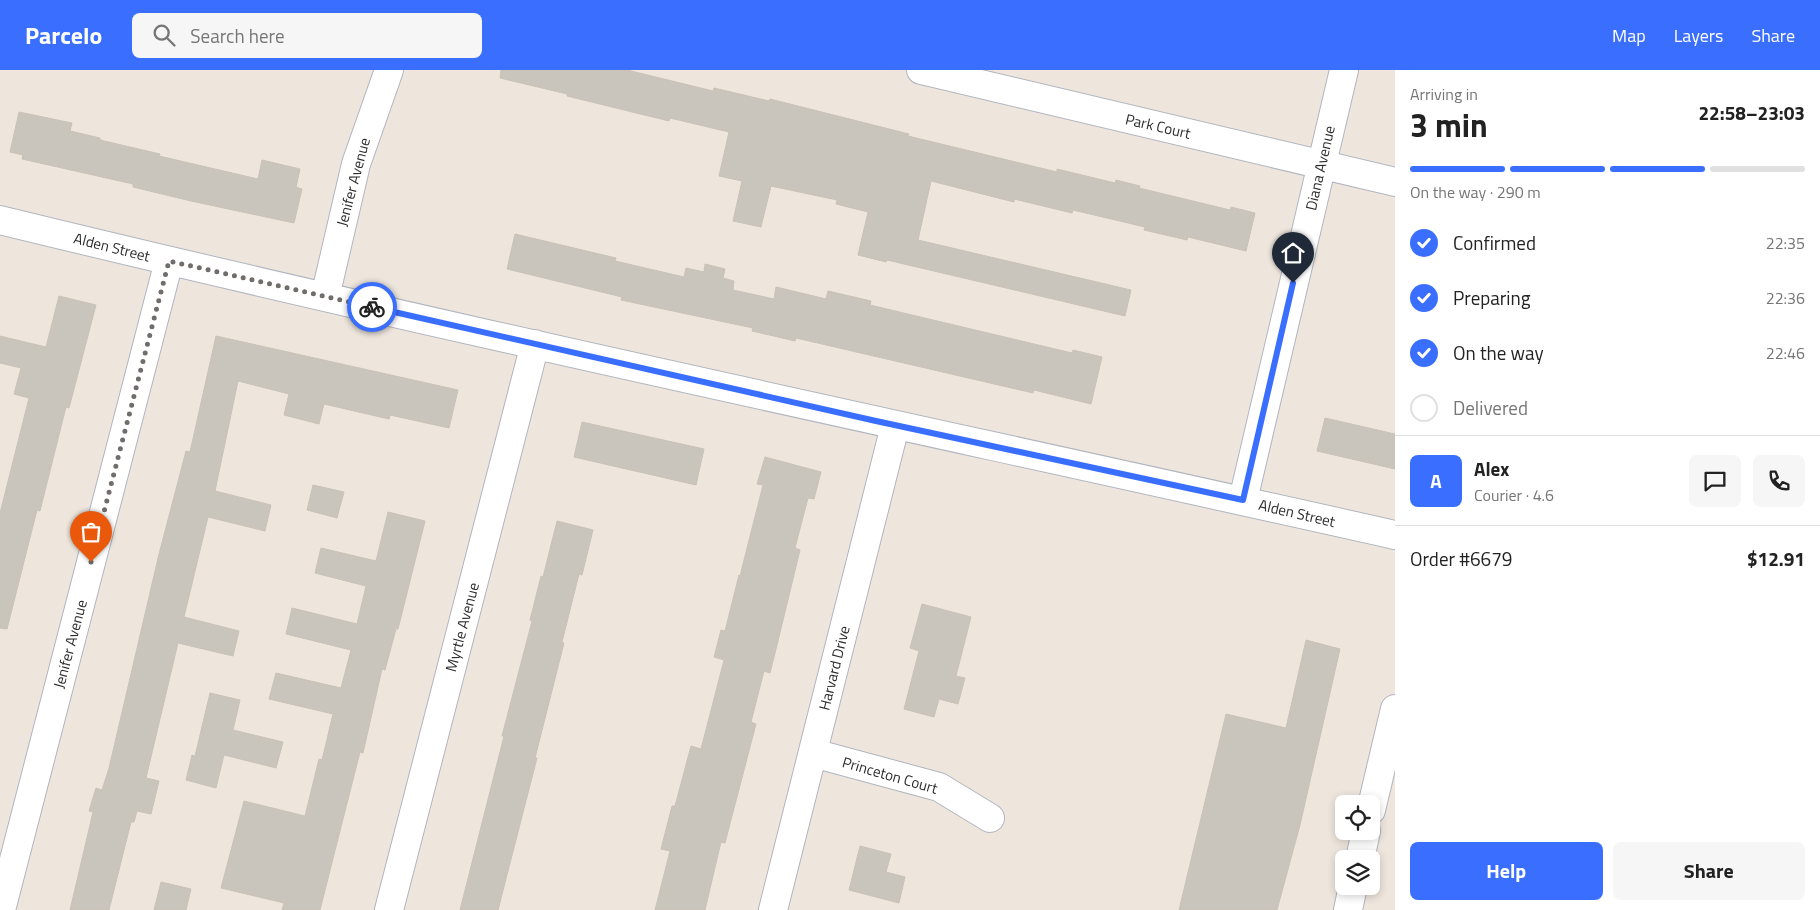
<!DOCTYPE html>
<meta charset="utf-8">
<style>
:root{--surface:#fff;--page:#f6f6f6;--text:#222;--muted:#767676;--line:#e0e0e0;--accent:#3a6eff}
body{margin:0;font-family:"Titillium Web",sans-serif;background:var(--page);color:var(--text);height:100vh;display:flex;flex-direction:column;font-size:19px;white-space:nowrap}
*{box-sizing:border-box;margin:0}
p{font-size:16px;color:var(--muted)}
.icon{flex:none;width:28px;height:28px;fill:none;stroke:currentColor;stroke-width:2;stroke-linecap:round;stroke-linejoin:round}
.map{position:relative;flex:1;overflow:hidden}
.sheet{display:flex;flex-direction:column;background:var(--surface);width:425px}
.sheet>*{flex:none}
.fabs{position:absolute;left:1335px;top:725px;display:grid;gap:10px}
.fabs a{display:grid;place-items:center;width:45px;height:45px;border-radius:8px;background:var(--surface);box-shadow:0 2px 8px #0003;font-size:25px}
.pin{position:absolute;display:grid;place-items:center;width:42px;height:42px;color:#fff;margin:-51px -21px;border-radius:50% 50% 50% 0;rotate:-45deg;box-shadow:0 0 5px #0007}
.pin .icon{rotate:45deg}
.courier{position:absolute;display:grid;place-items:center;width:50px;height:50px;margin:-25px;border:4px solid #3a6eff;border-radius:50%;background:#fff;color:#222;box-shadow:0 1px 6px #0007}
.headline em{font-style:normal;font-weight:700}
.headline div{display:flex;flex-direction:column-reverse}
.headline{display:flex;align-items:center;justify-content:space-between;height:85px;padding:0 15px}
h1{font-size:32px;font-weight:700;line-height:38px}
.bar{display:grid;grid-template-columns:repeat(4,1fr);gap:8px 5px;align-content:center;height:60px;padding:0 15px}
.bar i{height:6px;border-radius:4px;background:var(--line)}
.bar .current{background:var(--accent)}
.bar p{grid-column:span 4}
.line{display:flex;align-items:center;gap:12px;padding:0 15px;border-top:1px solid var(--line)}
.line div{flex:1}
.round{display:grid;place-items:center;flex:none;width:52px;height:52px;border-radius:8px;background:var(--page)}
ol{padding:0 15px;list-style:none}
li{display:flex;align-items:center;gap:15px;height:55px}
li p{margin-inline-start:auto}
li .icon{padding:5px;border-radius:50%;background:var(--accent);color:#fff;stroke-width:4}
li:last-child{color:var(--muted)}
li i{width:28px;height:28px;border:2px solid var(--line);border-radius:50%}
.primary-button{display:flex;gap:10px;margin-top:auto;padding:10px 15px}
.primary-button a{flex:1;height:58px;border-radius:8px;background:var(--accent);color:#fff;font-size:20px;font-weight:700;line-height:58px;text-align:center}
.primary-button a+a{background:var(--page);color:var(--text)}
header{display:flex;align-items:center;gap:30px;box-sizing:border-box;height:70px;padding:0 25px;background:var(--accent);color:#fff}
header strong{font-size:24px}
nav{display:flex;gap:28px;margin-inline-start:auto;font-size:18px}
.search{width:350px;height:45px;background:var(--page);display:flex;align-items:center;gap:12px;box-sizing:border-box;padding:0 18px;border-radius:8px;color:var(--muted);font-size:19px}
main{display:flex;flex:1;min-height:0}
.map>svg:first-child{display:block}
</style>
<header>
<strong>Parcelo</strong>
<div class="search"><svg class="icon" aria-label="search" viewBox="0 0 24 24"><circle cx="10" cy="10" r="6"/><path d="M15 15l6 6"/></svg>Search here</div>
<nav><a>Map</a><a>Layers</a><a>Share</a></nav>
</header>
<main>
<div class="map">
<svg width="1395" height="840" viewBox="0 0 1395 840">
<rect width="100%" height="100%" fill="#eee6dd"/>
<path fill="#c9c4bc" stroke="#cac2b7" d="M501 0H627L713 21 714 18 769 31 770 29 909 64 908 66 1057 102V99L1115 113 1116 110 1140 116 1139 118 1230 140 1231 137 1255 143 1246 181 1188 167 1187 170 1144 160 1145 157 1073 140 1072 143 1014 129V132L931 111 918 170 1131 220 1125 246 887 190 886 192 858 185 868 142 836 134 837 130 771 116 761 157 733 151 742 111 719 106 729 62 670 48 669 51 567 26V24L500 8Z
M19 42 72 53 70 61 100 68V70L160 84 159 86 258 109 262 90 300 99 296 117 302 119 294 153 191 131 133 117V114L22 89 23 85 10 82Z
M515 164 616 188 615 191 684 207 686 198 704 202 705 194 725 199 723 208 734 211 733 220 774 229 776 217 826 229 828 221 871 231 870 235 1072 283 1073 280 1102 287 1091 334 1034 320 1033 323 796 268 795 271 752 261 753 258 621 230 622 227 507 199Z
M59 226 96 235 69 338 66 337 40 441 37 440 7 559 0 558V443L29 328 14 324 21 298 0 293V266L46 277Z
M216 266 458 320 449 358 390 345 389 349 324 334 319 354 284 345 289 324 238 311 215 421 271 435 265 461 208 447 184 547 239 561 233 586 178 573 146 708 159 711 151 744 137 741 134 752H131L109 840H70L93 742 89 741 96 718 102 720 109 698 159 484 186 381 190 382Z
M1325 348 1395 364V399L1317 381Z
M582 352 704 379 696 415 574 387Z
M765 387 821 402 814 429 808 428 795 478 800 480 777 575 770 603 764 601 751 652 756 654 725 773 721 772 705 840H655L670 781 661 779 672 736H675L691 676 701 679 724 590 714 587 721 560 725 561 739 505 740 506 763 415 757 414Z
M313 415 344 422 337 448 307 440Z
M388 442 425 451 398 559H396L385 600 382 599 363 683 360 682 320 840H282L284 833 221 818 244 731 305 746 319 689 322 690 333 644 269 629 276 603 341 618 351 580 286 564 292 538 357 554 366 516 315 503 321 478 376 491Z
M557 451 593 460 582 505 579 504 562 572 564 573 535 688H537L498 840H460L504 666H502L532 551 530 550 541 506 543 507Z
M922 534 971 547 956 606 965 608 958 634 939 629 934 647 904 639 919 581 910 578Z
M1306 570 1340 579 1300 755 1277 840H1179L1226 644 1286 658Z
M210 623 240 630 233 660 283 672 276 698 224 685 216 718 186 710 192 685 195 686Z
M860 776 891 784 886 802 905 807 899 833 849 820Z
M161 812 191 819 186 840H154Z"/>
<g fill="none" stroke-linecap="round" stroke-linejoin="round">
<defs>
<path id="minor" d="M921 0 1395 112
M0 150C463 263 930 361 1395 465
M325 227 356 94 389 0
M1243 430 1344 0
M813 683 939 717 990 748
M1371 740 1395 639
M1360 789 1366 761
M1 840 169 191
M389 840 535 274
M773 840 895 356
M1348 840 1353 816"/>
</defs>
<use href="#minor" stroke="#b1b5c0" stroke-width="30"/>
<use href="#minor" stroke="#fff" stroke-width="28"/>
</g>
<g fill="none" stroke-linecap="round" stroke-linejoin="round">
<path stroke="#706d6a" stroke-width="5" stroke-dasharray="0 9" d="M91 492 169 191 372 237"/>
<path stroke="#3a6eff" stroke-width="6" d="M372 237 876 351 1243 430 1293 213"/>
</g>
<g text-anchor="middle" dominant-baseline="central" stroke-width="4" stroke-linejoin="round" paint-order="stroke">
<g font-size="15" fill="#2c2c2c" stroke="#fff">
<text transform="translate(1158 56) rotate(13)">Park Court</text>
<text transform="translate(1320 98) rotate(-77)">Diana Avenue</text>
<text transform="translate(353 112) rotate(-75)">Jenifer Avenue</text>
<text transform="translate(112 177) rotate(14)">Alden Street</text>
<text transform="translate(1297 443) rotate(13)">Alden Street</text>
<text transform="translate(462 557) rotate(-75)">Myrtle Avenue</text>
<text transform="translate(70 574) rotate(-75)">Jenifer Avenue</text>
<text transform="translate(834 598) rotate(-76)">Harvard Drive</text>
<text transform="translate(890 705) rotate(16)">Princeton Court</text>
</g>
</g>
</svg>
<div class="fabs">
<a><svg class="icon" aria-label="locate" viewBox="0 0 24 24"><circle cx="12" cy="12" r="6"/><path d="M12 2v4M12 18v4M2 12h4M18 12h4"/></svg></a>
<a><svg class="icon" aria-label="layers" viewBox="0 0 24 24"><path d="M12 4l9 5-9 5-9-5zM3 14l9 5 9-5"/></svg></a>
</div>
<div class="pin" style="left:91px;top:492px;background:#ea580c"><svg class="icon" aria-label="bag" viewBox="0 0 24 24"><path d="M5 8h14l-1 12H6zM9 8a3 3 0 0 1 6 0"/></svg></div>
<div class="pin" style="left:1293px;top:213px;background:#1f2937"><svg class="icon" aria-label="home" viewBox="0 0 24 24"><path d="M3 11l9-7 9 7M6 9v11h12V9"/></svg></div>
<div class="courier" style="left:372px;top:237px"><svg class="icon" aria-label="bike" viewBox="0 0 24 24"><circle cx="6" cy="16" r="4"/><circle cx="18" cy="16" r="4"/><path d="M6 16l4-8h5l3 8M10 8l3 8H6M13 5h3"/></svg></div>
</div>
<section class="sheet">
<div class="headline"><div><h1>3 min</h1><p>Arriving in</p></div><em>22:58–23:03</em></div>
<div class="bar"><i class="current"></i><i class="current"></i><i class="current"></i><i></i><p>On the way · 290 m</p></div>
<ol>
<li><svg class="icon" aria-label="check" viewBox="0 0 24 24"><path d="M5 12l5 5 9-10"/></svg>Confirmed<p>22:35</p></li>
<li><svg class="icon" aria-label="check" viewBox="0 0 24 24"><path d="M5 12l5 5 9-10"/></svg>Preparing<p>22:36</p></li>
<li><svg class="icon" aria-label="check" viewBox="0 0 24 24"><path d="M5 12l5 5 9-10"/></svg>On the way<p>22:46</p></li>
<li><i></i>Delivered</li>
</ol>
<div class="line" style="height:90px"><b class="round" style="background:var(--accent);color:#fff">A</b><div><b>Alex</b><p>Courier · 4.6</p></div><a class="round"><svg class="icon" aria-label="chat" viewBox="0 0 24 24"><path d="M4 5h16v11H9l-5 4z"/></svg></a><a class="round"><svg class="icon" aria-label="phone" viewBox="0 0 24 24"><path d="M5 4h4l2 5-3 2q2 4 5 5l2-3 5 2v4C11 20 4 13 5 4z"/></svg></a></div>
<div class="line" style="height:65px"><div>Order #6679</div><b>$12.91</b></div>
<div class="primary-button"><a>Help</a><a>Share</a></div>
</section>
</main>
